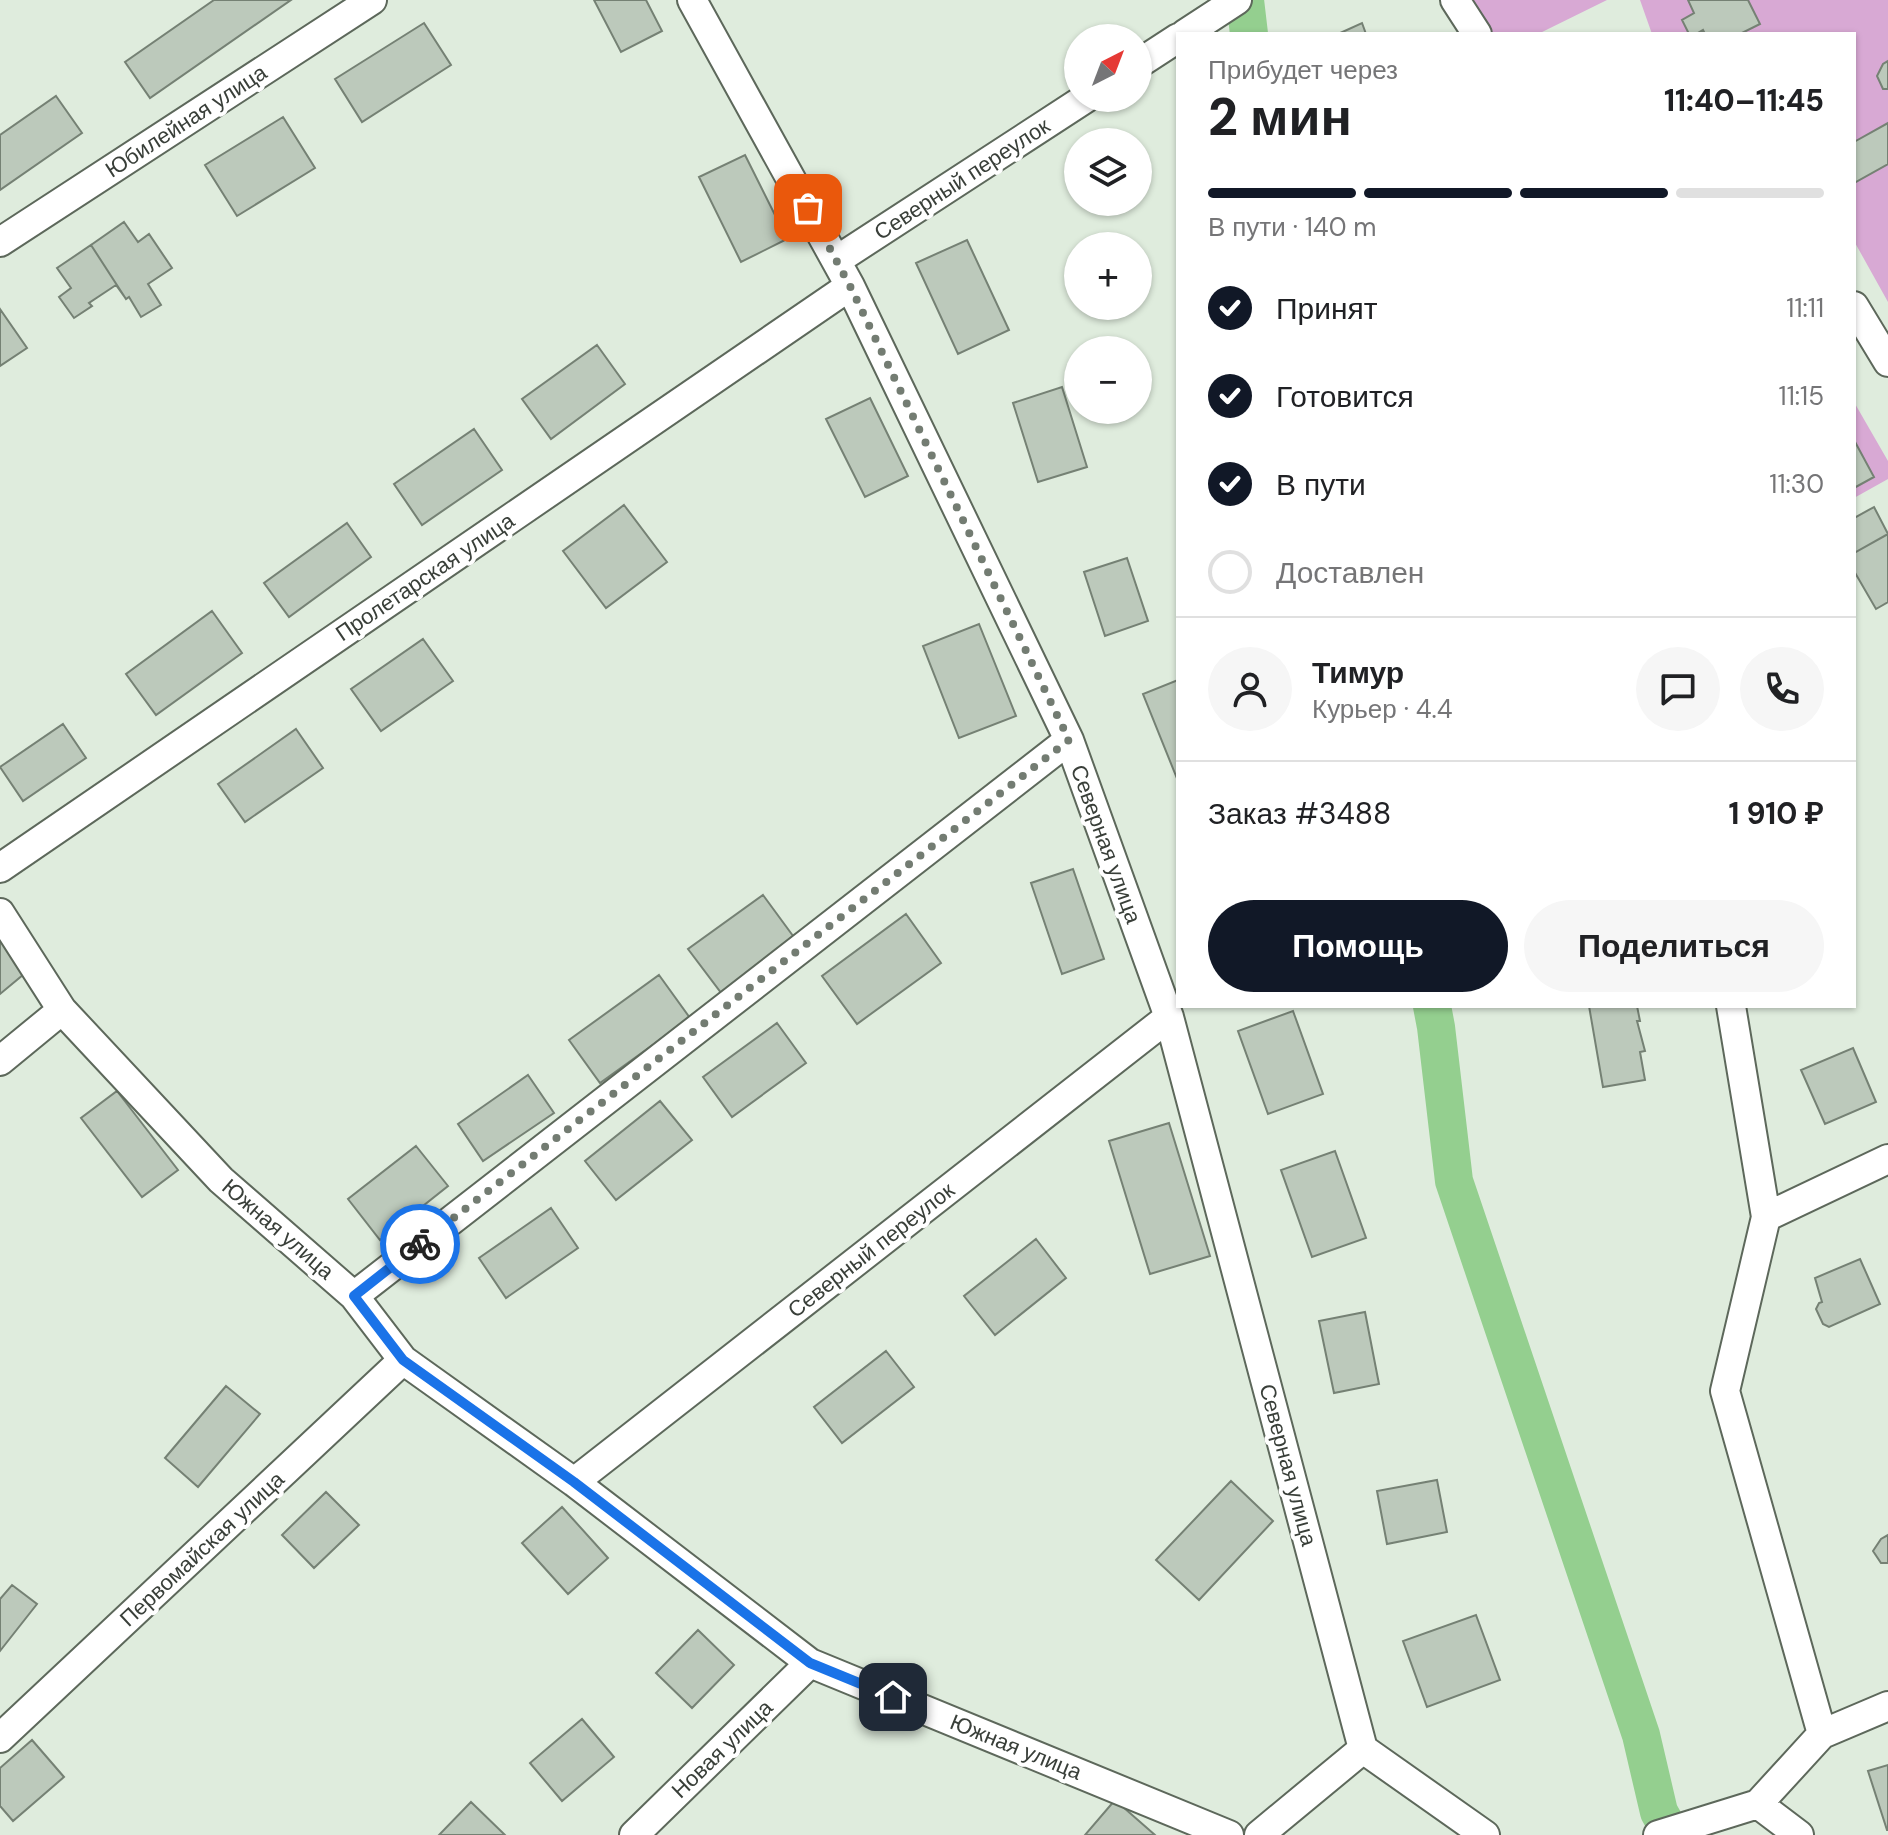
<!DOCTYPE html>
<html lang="ru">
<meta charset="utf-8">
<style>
:root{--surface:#fff;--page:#f6f6f6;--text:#202124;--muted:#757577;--line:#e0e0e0;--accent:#111827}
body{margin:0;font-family:"DM Sans",sans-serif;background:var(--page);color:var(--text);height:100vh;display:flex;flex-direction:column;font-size:30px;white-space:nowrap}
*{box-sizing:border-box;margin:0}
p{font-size:26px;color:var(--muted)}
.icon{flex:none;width:44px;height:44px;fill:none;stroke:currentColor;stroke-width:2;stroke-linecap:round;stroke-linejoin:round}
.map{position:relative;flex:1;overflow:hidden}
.side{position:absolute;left:1176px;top:32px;width:680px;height:976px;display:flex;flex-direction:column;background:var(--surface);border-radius:0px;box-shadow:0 2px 6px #0004}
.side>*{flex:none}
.needle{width:52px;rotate:42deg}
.fabs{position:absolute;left:1064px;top:24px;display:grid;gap:16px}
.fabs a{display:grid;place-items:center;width:88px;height:88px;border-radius:50%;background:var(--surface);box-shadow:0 2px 6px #0004;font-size:40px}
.pin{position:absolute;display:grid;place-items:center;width:68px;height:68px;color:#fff;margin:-34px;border-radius:16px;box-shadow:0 4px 12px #0006}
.courier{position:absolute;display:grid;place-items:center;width:80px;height:80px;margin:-40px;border:6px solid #1a73e8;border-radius:50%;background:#fff;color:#222;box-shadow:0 2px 10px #0007}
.summary em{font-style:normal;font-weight:800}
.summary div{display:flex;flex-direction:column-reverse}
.summary{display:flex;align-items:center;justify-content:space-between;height:136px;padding:0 32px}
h1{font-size:52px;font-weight:800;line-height:60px}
.bar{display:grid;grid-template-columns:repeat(4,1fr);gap:12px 8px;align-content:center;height:96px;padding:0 32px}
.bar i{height:10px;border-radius:6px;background:var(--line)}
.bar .selected{background:var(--accent)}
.bar p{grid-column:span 4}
.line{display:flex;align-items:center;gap:20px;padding:0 32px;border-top:2px solid var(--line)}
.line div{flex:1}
.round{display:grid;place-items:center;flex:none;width:84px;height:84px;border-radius:42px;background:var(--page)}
ol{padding:0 32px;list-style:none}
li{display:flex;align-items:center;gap:24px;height:88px}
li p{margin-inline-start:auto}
li .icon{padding:8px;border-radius:50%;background:var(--accent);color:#fff;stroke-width:4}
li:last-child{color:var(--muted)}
li i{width:44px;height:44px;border:4px solid var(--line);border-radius:50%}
.cta{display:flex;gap:16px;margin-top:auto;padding:16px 32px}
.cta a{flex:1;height:92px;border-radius:48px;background:var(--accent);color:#fff;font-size:32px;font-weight:800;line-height:92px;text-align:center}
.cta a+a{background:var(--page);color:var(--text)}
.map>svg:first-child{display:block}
</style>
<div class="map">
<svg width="1888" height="1835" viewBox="0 0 1888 1835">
<rect width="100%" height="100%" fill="#dfecdd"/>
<path fill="#d8a9d4" d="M1461 0H1607L1538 34H1479Z
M1640 0H1888V302L1854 241V34H1652Z
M1854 402 1888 461V479L1854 498Z"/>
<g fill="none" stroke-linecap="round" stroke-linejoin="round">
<path stroke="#94cf8f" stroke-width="38" d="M1245 0 1249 34
M1432 1006 1436 1027 1454 1181 1641 1735 1659 1812 1672 1835"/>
</g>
<path fill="#bcc9bb" stroke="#758174" stroke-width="2" d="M214 0H291L150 98 125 62Z
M594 0H646L662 31 621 52Z
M1688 0H1748L1760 24 1740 34H1705L1703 30 1696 34H1689L1682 20 1694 13Z
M424 23 451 65 362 122 335 79Z
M1362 23 1366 34H1338Z
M1888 61V89H1883L1877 76 1883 64Z
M56 96 82 133 0 190V135Z
M283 117 315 168 237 216 205 165Z
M1888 123V164L1854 183V142Z
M745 155 787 239 741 262 699 177Z
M124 222 138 242 149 234 172 268 148 284 161 305 141 317 129 297 126 299 91 245Z
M967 240 1009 330 958 354 916 263Z
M91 245 126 299 116 285 89 303 92 306 74 318 59 297 71 288 57 268Z
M0 309 27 348 0 366Z
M597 345 625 384 551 439 522 399Z
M1062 387 1087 467 1038 482 1013 403Z
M870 398 908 476 865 497 826 419Z
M474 429 502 470 422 525 394 484Z
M1854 440 1874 477 1854 488Z
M624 505 667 562 606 608 563 551Z
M1874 507 1888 534 1854 553V518Z
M347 523 371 557 289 617 264 583Z
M1888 534V602L1876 609 1854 571V553Z
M1127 558 1148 621 1105 636 1084 572Z
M212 611 242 653 156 715 126 674Z
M979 624 1016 716 959 738 923 646Z
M423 639 453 681 381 731 351 689Z
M1178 680V781L1143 694Z
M63 724 86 758 23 801 0 767Z
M296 729 323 768 245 822 218 784Z
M1073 869 1104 959 1062 974 1031 883Z
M763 895 796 940 722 994 688 949Z
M906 914 941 963 857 1024 822 976Z
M0 933 30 969 0 994Z
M659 975 690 1018 600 1083 569 1040Z
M1589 1006H1637L1640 1021H1637L1645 1051 1640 1052 1645 1080 1603 1087Z
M1293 1011 1323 1094 1268 1114 1238 1031Z
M777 1023 806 1063 732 1117 703 1077Z
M1853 1048 1876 1102 1825 1124 1801 1070Z
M528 1075 554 1113 483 1161 458 1124Z
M117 1091 178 1170 142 1197 81 1118Z
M660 1101 692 1140 616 1200 585 1161Z
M1169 1123 1210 1256 1150 1274 1109 1141Z
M416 1146 448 1186 380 1240 348 1199Z
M1335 1151 1366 1238 1312 1257 1281 1170Z
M551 1208 578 1248 506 1298 479 1258Z
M1036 1239 1066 1278 995 1335 964 1296Z
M1860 1259 1880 1304 1829 1327 1823 1324 1816 1309 1819 1303 1822 1302 1815 1278Z
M1365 1312 1379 1384 1334 1393 1319 1321Z
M886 1351 914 1387 842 1443 814 1407Z
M226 1386 260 1414 198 1487 165 1458Z
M1437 1480 1447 1532 1387 1544 1377 1491Z
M1231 1481 1273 1521 1199 1600 1156 1560Z
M326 1492 359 1525 314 1568 282 1535Z
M562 1507 608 1558 568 1594 522 1543Z
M1888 1535V1563H1881L1873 1551 1881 1539Z
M12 1585 37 1604 0 1651V1599Z
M1476 1615 1500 1680 1427 1707 1403 1641Z
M698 1630 734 1665 692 1708 656 1673Z
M582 1719 614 1757 562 1801 530 1763Z
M32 1740 64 1777 13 1821 0 1806V1768Z
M1888 1765V1830H1887L1868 1771Z
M1115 1800 1155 1835H1085Z
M471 1802 505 1835H439Z"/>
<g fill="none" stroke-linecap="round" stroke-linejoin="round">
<defs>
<path id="minor" d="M692 0 850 286 1069 740 1169 1017 1363 1749
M1455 0 1477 34
M1185 34 1237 0
M1138 64 1178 38
M0 242 372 0
M837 260 1086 98
M1854 306 1888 362
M0 868 850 286
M0 913 62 1010 221 1180 354 1296 403 1360 574 1482 810 1663 1229 1835
M1731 1006 1766 1217 1725 1391 1822 1734
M0 1061 62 1010
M1766 1217 1888 1159
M354 1296 1069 740
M574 1482 1169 1017
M0 1738 403 1360
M1363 1749 1485 1835
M1758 1804 1822 1734 1888 1706
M1758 1804 1799 1835
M634 1835 810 1663
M1259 1835 1363 1749
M1658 1835 1758 1804"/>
</defs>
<use href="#minor" stroke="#5d685b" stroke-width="32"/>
<use href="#minor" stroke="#fff" stroke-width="28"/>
</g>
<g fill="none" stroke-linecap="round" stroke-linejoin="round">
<path stroke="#737c72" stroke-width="8" stroke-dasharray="0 14.4" d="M420 1244 1069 740 850 286 808 208"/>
<path stroke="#1a73e8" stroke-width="10" d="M420 1244 354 1296 403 1360 574 1482 810 1663 893 1697"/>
</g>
<g text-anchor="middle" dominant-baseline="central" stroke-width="8" stroke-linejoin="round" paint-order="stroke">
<g font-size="22" fill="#393f39" stroke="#fff">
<text transform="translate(186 121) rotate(-33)">Юбилейная улица</text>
<text transform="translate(962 179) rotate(-33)">Северный переулок</text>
<text transform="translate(425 577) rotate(-34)">Пролетарская улица</text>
<text transform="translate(1106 844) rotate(70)">Северная улица</text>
<text transform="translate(278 1229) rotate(41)">Южная улица</text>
<text transform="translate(871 1250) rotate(-38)">Северный переулок</text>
<text transform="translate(1288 1465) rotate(75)">Северная улица</text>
<text transform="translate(202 1549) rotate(-43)">Первомайская улица</text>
<text transform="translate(1016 1747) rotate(22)">Южная улица</text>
<text transform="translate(722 1749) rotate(-44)">Новая улица</text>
</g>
</g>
</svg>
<div class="fabs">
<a><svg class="needle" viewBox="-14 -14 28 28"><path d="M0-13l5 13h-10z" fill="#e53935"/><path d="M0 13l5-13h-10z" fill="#757577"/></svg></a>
<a><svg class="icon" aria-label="layers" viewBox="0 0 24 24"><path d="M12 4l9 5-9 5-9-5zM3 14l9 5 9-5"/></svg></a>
<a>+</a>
<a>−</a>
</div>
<div class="pin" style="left:808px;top:208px;background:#ea580c"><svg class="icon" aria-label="bag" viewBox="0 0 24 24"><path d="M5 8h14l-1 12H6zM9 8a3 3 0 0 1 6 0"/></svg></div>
<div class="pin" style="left:893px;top:1697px;background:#1f2937"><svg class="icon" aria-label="home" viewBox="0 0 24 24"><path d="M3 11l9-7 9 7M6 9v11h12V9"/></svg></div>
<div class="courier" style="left:420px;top:1244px"><svg class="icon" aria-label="bike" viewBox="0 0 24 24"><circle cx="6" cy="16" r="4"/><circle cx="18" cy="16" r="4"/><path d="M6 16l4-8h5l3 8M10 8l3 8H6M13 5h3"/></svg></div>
<section class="side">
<div class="summary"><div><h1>2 мин</h1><p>Прибудет через</p></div><em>11:40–11:45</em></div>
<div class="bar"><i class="selected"></i><i class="selected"></i><i class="selected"></i><i></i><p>В пути · 140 m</p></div>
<ol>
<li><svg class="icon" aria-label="check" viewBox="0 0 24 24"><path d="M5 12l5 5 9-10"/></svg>Принят<p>11:11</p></li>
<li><svg class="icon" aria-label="check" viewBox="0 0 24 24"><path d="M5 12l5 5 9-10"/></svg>Готовится<p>11:15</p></li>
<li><svg class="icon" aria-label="check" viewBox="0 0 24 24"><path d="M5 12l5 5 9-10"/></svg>В пути<p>11:30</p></li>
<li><i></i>Доставлен</li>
</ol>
<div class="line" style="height:144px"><a class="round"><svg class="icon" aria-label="person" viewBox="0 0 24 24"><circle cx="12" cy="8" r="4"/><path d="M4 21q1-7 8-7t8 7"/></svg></a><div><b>Тимур</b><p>Курьер · 4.4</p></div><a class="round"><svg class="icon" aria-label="chat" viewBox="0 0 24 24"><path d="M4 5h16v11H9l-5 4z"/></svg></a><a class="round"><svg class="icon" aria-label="phone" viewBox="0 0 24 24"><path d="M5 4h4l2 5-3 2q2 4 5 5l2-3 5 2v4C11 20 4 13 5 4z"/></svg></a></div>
<div class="line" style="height:104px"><div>Заказ #3488</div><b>1 910 ₽</b></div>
<div class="cta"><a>Помощь</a><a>Поделиться</a></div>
</section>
</div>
